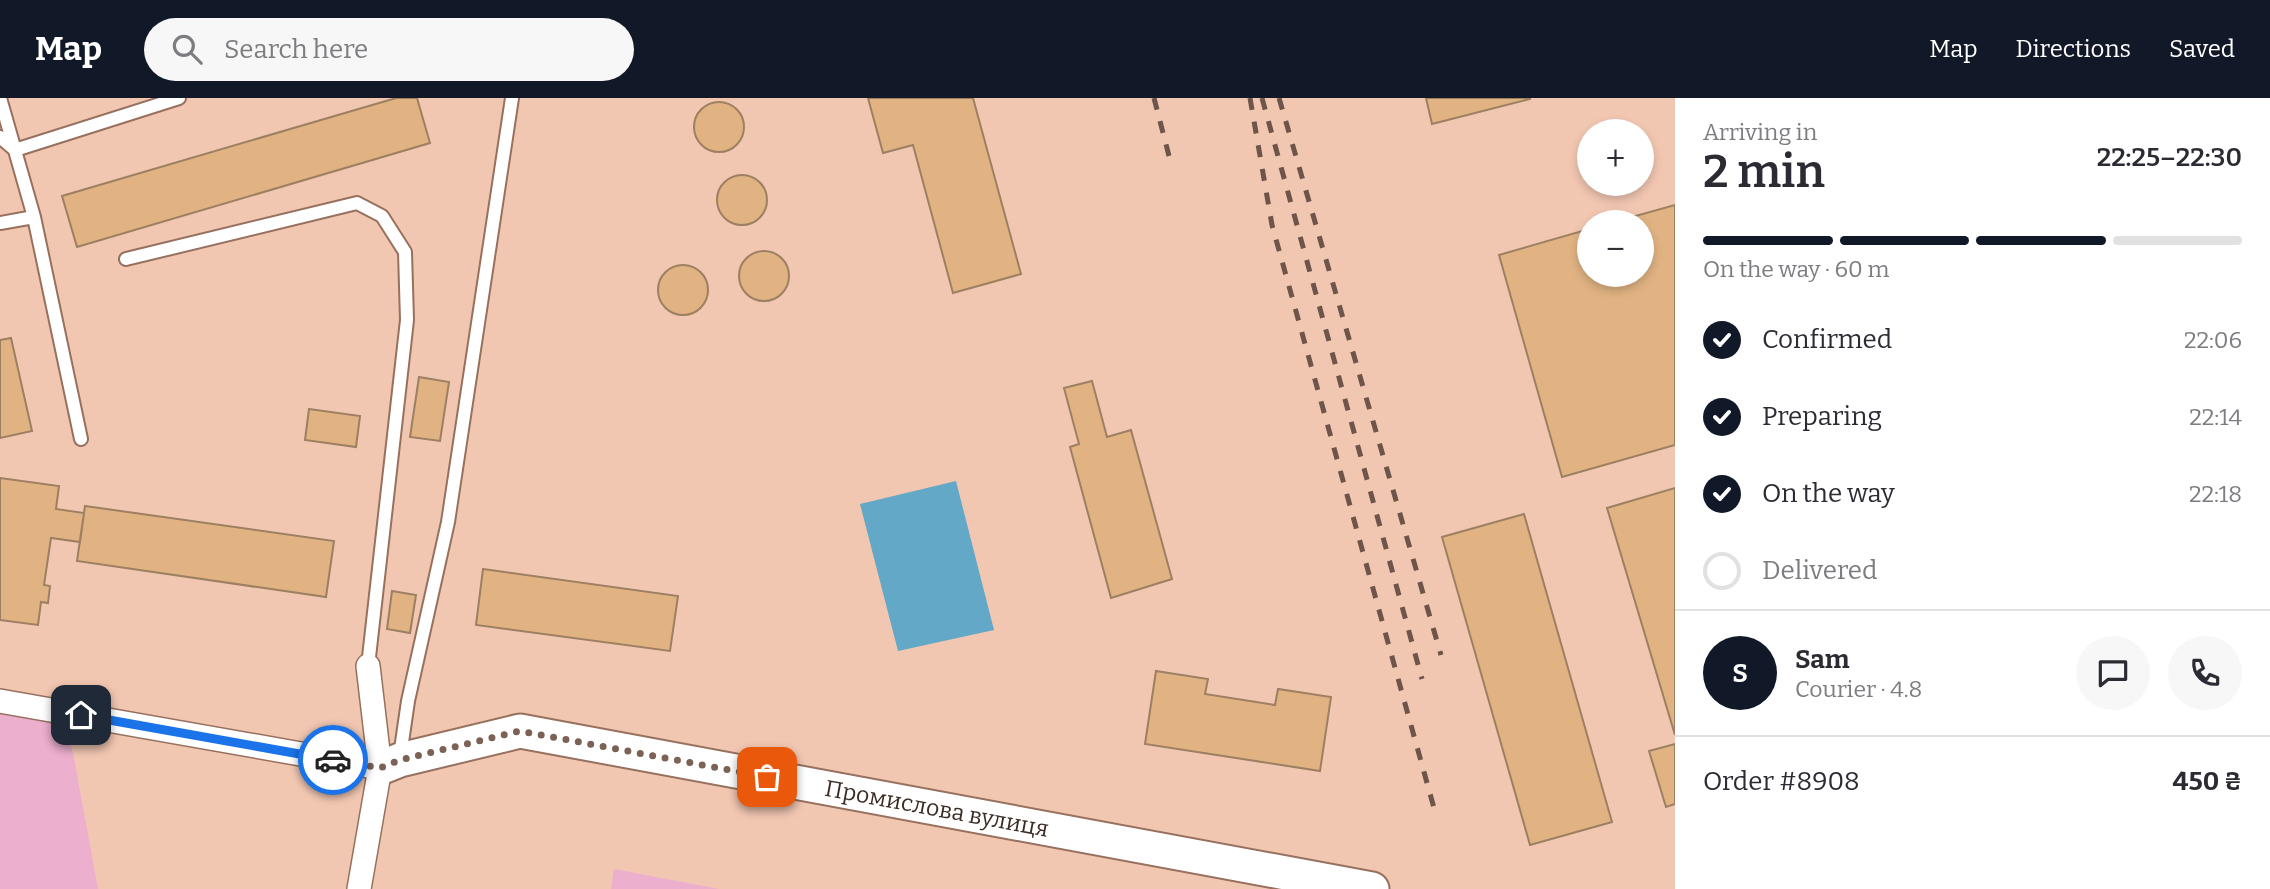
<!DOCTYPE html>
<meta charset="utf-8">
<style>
:root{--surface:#fff;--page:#f7f7f7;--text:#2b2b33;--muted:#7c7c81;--line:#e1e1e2;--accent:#111827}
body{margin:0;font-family:Bitter,serif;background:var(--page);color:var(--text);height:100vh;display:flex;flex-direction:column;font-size:26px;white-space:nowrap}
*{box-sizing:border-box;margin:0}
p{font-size:23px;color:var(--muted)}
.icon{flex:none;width:38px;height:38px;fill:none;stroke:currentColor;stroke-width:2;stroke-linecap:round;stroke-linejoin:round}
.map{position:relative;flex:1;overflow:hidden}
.panel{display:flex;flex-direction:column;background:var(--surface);width:595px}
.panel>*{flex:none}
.controls{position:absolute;left:1577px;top:21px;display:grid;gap:14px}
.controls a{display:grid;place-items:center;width:77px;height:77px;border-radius:50%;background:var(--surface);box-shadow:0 4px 10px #0003;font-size:35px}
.pin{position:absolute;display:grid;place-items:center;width:60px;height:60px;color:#fff;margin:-30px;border-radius:14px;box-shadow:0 4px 10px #0006}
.courier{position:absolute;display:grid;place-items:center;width:70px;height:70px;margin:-35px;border:5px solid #1a73e8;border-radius:50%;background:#fff;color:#222;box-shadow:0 2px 9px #0007}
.overview em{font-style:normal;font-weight:600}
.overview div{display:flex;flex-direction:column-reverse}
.overview{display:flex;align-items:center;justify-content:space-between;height:119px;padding:0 28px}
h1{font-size:46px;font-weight:600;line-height:52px}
.bar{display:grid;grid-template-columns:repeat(4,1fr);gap:10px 7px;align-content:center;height:84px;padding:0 28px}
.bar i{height:9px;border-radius:5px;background:var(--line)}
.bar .on{background:var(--accent)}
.bar p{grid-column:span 4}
.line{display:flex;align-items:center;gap:18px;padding:0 28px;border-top:2px solid var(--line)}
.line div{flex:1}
.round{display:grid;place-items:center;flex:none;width:74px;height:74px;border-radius:37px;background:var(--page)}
ol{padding:0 28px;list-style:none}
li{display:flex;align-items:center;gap:21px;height:77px}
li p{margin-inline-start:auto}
li .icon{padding:7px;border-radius:50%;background:var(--accent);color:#fff;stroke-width:4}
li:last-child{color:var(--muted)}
li i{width:38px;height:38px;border:4px solid var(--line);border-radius:50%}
header{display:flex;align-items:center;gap:42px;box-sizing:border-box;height:98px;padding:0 35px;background:var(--accent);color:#fff}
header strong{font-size:33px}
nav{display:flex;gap:38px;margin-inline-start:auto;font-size:24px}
.search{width:490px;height:63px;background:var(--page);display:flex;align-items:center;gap:18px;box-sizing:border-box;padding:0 24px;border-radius:38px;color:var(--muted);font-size:26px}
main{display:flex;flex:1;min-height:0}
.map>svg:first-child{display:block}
</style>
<header>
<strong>Map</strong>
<div class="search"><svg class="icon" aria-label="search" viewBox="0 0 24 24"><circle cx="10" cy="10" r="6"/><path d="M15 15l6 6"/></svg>Search here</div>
<nav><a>Map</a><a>Directions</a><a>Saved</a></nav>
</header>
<main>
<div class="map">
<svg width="1675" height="791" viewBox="0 0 1675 791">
<rect width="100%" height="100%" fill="#f2c7b2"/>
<path fill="#ecafce" d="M0 610 63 624 73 655 98 791H0Z
M614 771 719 791H611Z"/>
<path fill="#63a8c6" d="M956 383 994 532 898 553 860 406Z"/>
<path fill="#e1b383" stroke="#9d7f61" stroke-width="2" d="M396 0H417L430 45 77 149 62 98Z
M868 0H973L1021 176 953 195 913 47 883 55Z
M1426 0H1530V1L1432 26Z
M694 29a25 25 0 1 1 50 0a25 25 0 1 1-50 0Z
M717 102a25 25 0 1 1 50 0a25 25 0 1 1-50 0Z
M1675 107V347L1562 379 1499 157 1589 131V177H1642V124H1614Z
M739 178a25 25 0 1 1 50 0a25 25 0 1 1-50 0Z
M658 192a25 25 0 1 1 50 0a25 25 0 1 1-50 0Z
M11 240 32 333 0 340V242Z
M419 279 449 284 440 343 410 339Z
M1092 283 1107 339 1131 332 1172 481 1111 500 1070 349 1079 346 1064 290Z
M309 311 360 318 356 349 305 342Z
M0 380 59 388 56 411 84 415 80 444 51 440 44 487 50 488 48 505 41 504 38 527 0 522Z
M1675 390V637L1607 410Z
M85 408 334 443 326 499 77 463Z
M1524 416 1612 724 1530 747 1442 439Z
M483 471 678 498 670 553 476 527Z
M392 493 416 497 410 535 387 531Z
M1156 573 1208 581 1205 596 1275 607 1278 591 1331 599 1320 673 1145 646Z
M1675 646V706L1666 709 1649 653Z"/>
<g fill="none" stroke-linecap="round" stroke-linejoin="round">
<defs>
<path id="lane" d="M0 0 34 119 81 341
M0 39 15 52 179 0
M0 125 34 119
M126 161 357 105 382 118 405 154 407 222 368 568
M400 658 408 603 448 424 512 0"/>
<path id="street" d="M0 603 380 670
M359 791 380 670 368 568"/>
<g id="secondary">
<path id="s1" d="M380 670 400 662 520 633 1372 791"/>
</g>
</defs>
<use href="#lane" stroke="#97705e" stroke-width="16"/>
<use href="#street" stroke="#97705e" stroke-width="26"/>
<use href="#secondary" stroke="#97705e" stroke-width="37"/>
<use href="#lane" stroke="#fff" stroke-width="12"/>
<use href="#street" stroke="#fff" stroke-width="23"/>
<use href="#secondary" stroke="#fff" stroke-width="33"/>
<path stroke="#6d554a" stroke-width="5" stroke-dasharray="12 12" stroke-linecap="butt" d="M1154 0 1169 58
M1250 0 1272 127 1434 710
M1262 0 1422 581
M1279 0 1441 557"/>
</g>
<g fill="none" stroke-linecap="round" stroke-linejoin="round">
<path stroke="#7b6255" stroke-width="7" stroke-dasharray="0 12.6" d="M333 662 380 670 400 662 520 633 767 679"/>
<path stroke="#1a73e8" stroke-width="9" d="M81 617 333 662"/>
</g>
<g text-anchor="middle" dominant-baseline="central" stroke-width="6" stroke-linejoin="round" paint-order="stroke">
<g font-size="23" fill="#3b2b23" stroke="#ffd4bf">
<text stroke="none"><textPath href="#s1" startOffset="569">Промислова вулиця</textPath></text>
</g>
</g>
</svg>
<div class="controls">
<a>+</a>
<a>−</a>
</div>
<div class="pin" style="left:767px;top:679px;background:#ea580c"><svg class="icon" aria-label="bag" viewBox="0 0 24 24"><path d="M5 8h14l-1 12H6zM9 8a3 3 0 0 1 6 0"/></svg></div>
<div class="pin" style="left:81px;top:617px;background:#1f2937"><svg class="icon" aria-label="home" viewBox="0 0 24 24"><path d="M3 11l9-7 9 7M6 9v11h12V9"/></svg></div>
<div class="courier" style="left:333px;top:662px"><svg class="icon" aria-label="car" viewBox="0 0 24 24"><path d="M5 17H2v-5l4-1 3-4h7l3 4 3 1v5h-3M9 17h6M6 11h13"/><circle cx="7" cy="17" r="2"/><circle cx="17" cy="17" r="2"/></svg></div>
</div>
<section class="panel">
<div class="overview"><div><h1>2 min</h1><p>Arriving in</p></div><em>22:25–22:30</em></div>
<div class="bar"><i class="on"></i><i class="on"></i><i class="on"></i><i></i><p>On the way · 60 m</p></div>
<ol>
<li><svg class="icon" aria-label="check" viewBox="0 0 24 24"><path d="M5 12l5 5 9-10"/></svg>Confirmed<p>22:06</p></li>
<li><svg class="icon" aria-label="check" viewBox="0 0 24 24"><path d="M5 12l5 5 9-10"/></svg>Preparing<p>22:14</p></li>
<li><svg class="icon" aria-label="check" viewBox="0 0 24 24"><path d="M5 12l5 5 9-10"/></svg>On the way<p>22:18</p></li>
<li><i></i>Delivered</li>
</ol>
<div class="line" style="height:126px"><b class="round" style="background:var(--accent);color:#fff">S</b><div><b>Sam</b><p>Courier · 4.8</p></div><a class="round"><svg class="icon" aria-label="chat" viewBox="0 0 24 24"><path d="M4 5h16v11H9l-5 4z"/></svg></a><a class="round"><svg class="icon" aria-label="phone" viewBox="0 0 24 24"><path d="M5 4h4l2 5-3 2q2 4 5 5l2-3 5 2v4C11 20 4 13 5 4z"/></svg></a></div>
<div class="line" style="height:91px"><div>Order #8908</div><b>450 ₴</b></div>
</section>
</main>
